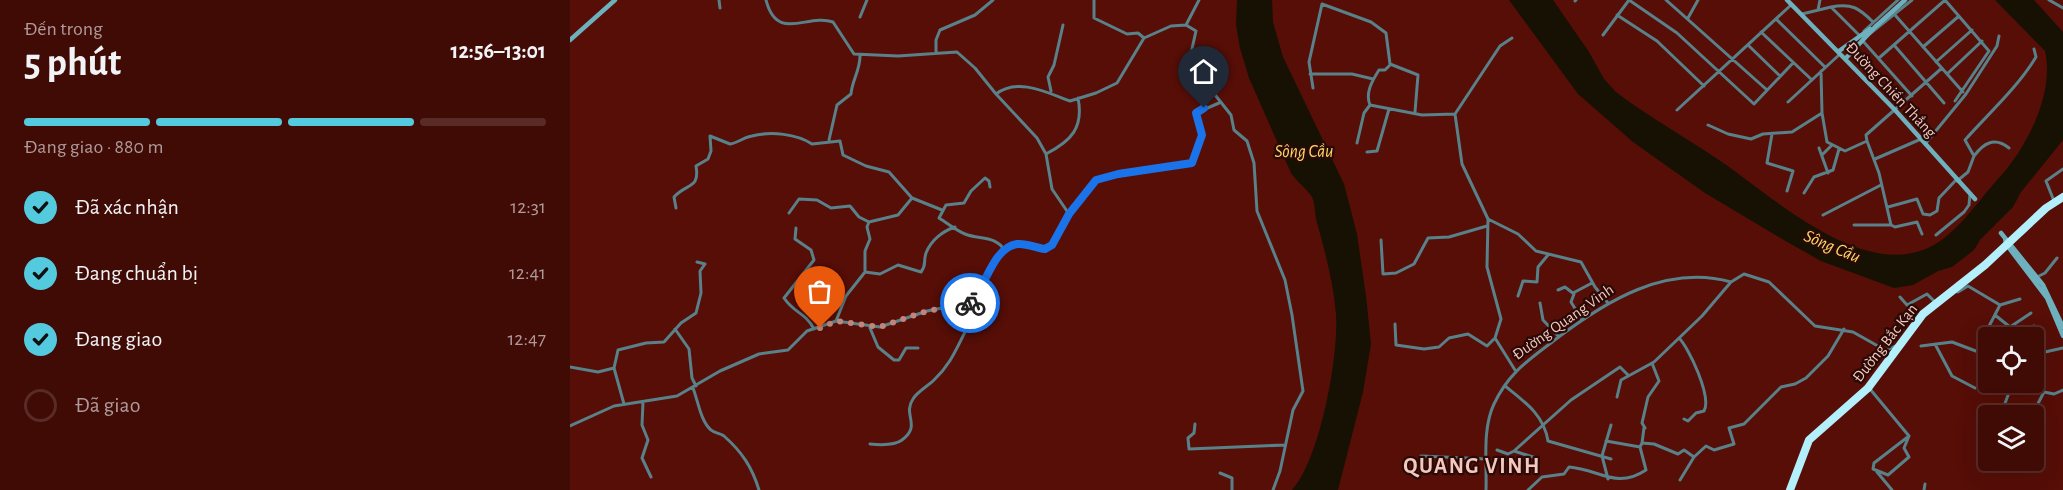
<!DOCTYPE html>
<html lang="vi">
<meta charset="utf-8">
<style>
:root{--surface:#400a05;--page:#47130f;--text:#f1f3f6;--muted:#ae9a9a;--line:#592b27;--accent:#54cade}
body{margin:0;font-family:"Alegreya Sans",sans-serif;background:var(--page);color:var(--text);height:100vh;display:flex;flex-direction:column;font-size:22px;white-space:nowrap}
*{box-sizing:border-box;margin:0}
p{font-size:20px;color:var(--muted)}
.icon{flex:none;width:33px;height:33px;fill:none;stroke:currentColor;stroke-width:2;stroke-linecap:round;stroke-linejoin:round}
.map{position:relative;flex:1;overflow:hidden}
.sheet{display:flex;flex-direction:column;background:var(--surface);width:570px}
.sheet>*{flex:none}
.tools{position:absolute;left:1408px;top:327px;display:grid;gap:12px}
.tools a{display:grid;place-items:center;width:66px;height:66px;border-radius:6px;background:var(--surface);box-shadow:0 6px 24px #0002,0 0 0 2px var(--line);font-size:30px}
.pin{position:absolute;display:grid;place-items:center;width:51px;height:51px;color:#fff;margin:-62px -26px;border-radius:50% 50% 50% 0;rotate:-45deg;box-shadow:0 0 6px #0007}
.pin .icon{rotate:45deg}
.courier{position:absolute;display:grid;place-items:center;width:60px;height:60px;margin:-30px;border:4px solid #1a73e8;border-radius:50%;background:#fff;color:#222;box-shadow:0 2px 8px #0007}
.overview em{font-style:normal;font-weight:600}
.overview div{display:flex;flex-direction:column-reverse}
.overview{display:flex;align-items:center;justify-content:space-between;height:102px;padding:0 24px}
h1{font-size:39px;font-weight:600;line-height:45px}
.bar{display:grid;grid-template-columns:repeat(4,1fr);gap:9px 6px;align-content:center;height:72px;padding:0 24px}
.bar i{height:8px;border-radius:4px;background:var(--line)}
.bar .current{background:var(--accent)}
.bar p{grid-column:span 4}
ol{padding:0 24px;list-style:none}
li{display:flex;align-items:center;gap:18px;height:66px}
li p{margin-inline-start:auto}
li .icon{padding:6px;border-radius:50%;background:var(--accent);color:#111;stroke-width:4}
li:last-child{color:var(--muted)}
li i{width:33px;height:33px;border:3px solid var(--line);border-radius:50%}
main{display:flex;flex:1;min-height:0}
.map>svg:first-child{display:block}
</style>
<main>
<section class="sheet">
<div class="overview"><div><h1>5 phút</h1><p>Đến trong</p></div><em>12:56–13:01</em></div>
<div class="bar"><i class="current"></i><i class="current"></i><i class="current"></i><i></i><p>Đang giao · 880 m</p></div>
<ol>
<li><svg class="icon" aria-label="check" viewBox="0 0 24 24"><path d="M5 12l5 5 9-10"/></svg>Đã xác nhận<p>12:31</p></li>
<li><svg class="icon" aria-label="check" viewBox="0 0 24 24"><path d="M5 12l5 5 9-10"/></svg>Đang chuẩn bị<p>12:41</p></li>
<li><svg class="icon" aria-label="check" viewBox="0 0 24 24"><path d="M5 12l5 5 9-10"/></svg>Đang giao<p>12:47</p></li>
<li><i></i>Đã giao</li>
</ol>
</section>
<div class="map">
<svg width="1493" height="490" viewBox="0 0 1493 490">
<rect width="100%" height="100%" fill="#560e07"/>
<path fill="#161103" d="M667 0H702L703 22 713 57 774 184 787 234 796 296 801 344 793 392 768 490H722C750 460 769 355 766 314 763 281 755 251 746 219 745 213 745 203 742 197 736 188 727 182 721 173L679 78 670 48 666 25Z
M939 0H983L1019 52 1034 79 1046 92C1079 117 1115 137 1149 160 1199 194 1286 275 1353 250 1384 239 1406 203 1428 179 1456 149 1485 94 1475 51L1425 0H1464L1493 32V140L1451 192 1443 207 1410 240 1404 250 1382 267 1368 271 1343 285 1324 288 1251 261 1219 243 1135 193 1063 142 1008 94Z"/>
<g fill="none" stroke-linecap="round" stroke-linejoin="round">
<path stroke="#588189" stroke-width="3" d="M149 0 150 8
M196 0C207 43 237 13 263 22L284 54 328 56 387 52 405 68 426 94C448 77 478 93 500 101L526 93 547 83 574 38 601 26 616 25 629 0
M524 0V18L557 34 568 33 574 38
M1059 0 1107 33 1184 104 1223 63
M1096 0 1197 90
M1375 0 1419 51 1385 101
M1479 0 1493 8
M1005 1 1006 0
M1261 7C1282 3 1289 8 1303 22
M1248 10 1250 0
M1232 14 1261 7 1290 36
M1047 15 1087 41 1134 86
M1325 15 1393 92
M290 17 297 0
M1118 18 1128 0
M1206 19 1255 67
M616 25 626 31 619 62 661 115 664 130 677 141 684 163 687 211 715 280 722 315 733 391 723 410 710 471 703 490
M1294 31 1328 0
M1191 32 1242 80
M1033 35 1059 0
M942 38 930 46 885 114 892 164 918 219 948 234 966 251 1011 262 1025 287 1038 303
M1178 45 1210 76
M1324 45 1374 103
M1353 47 1389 16
M366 52V40L370 30 405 15 423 0
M1309 58 1375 0
M1366 62 1402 30
M1251 71 1252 113 1257 142 1275 151 1297 141 1296 135 1372 68
M740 74H782L803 79
M1377 74 1412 41
M743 88 739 62 752 4 801 22 816 33 820 64 848 75 845 112
M481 91 478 77 484 65 493 25
M426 94 467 138 476 154 482 189 499 214
M1342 96 1292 40 1342 0
M1218 102 1270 54
M800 105 852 115 885 114
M800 105C795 93 802 81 809 70H815L820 65
M1107 110 1221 5
M1138 125 1158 134 1181 139 1193 134 1222 132 1252 113
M1202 134 1197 163 1223 171 1217 191
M259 140 267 105 281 94C282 80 290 71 290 56
M1297 141 1309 173 1321 225 1325 227 1347 222 1352 234
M787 143 794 113 800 105
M1355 144 1396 94 1427 46 1429 36
M1249 148 1258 173
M797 152 807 151 819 109
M476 154C501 141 514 128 508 98
M1253 154 1261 146
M1404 156C1413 144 1424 136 1439 148
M1305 159 1351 139
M1387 181 1398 172 1404 156 1395 140C1419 113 1447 88 1466 57L1464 49
M420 187 419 181 415 178 401 191 394 203 376 205 369 218C377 223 387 231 395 234 409 240 426 235 435 251
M1234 193 1244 177 1263 170 1269 149
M1484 201 1476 181 1493 169
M1318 207 1347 199 1353 214 1360 215 1367 211 1369 198 1386 180
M106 208 104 197C117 183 130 189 126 166L138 159 141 151 140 136 160 144C168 143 174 137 182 136 201 131 227 134 242 144L270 141 273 155 296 166 319 172 342 198 372 210
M219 213 229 199 247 200 261 208 280 206 289 217 299 222 328 215 342 198
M1253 215 1311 185
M918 219 917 267 931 319 925 338 945 370
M1284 225H1321
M226 228 225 239 241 250 244 260 214 298C225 314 235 312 244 329
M1366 235 1394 212 1399 205 1400 194
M811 240 813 274 826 273 844 264 858 238 879 237 917 226
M295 272 310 274 328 265 351 272C357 264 353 262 356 253 361 240 373 231 385 227
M1467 277 1475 273 1487 258
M988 290 995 287 1004 294 1001 302 1012 320
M1385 291 1388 292 1398 286 1430 305 1450 299
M1003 293 1022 283
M948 296 953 281 967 282 968 267 978 255
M1330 297 1337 305 1357 294 1365 302
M970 303 973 320 989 337
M1425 315 1440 327 1461 313
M266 321 310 327 357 311 402 302C415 286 424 247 448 244 458 243 466 248 475 249L482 245 499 214 526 180 622 163 632 135 626 113 649 103
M825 324 826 345 854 349 869 347 879 338 898 334 917 346 924 339
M1464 326 1475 352 1493 348
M300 328 308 347 324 360H329L336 348H348
M105 329 119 349 122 378 126 386
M1416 332 1430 305
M1109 338C1119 348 1142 397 1134 411L1126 413 1118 421 1114 419
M1440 338V327
M1365 344 1382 376 1405 388
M1351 346 1382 342 1419 356
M0 367 28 372 44 368 48 350 76 343 94 342 111 323 126 313 131 293 130 271 135 264 127 262
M44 368 54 404
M1443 382 1434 406 1437 413 1444 416
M935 386C955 402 974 415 978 441L1041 459
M123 388C128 401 131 422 141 430 144 433 150 433 154 436 172 452 182 467 189 490
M1300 389 1339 436 1334 448 1339 457 1318 475 1303 469 1304 463 1339 436
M1047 397 1051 380 1084 362 1132 316 1161 282
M73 402 72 425 78 440 72 458 81 477
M1463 413H1468L1471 421 1464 434
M1457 416 1463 413 1474 392 1484 394 1493 390
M625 424 624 433 618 438 619 449 715 445
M0 426 44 406 107 396 150 371 189 354 218 350 237 331 266 321 276 296 295 272V251L300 239 297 227 299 222
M1075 428 1072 423 1078 397 1089 381 1082 363
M1036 441 1070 447 1072 443 1084 444 1108 454 1114 450 1124 457 1110 480
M1072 443 1074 428
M300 444C310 445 324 446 332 440 352 425 332 415 343 399 347 392 358 386 364 380 379 366 385 352 394 334 400 321 413 316 402 302
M927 450 938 454 944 451 966 458
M944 451 1001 400 1050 367 1058 375
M851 456 917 459
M1124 457 1136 446 1144 450 1164 444 1159 428 1174 424 1211 387 1225 384 1236 378 1258 356 1274 329
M1307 472 1322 490
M650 473 662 478V490
M1038 479 1032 456 1041 425
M916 490C917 463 912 429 924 404 939 372 959 360 986 339 1036 301 1096 264 1161 282L1174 274 1199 282 1245 326 1283 332 1315 350 1329 345
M958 490 972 477 994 474 999 467C1029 469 1046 490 1076 470L1070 447
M1354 490 1355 484"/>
<path stroke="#6cb1bd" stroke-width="4.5" d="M1217 0 1325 110 1405 199
M0 40 45 0
M1269 51 1300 29
M1276 58 1305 27 1335 0
M1431 233 1473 285 1493 327
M1435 238 1436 244 1477 298 1493 336"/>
<path stroke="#b3f0fb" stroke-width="8" d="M1220 490 1239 440 1298 388 1353 314 1415 265 1476 208 1493 197"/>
</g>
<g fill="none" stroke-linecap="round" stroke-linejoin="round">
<path stroke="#bd877f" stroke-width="6" stroke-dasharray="0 10.8" d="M250 328 266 321 310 327 357 311 400 303"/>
<path stroke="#1a73e8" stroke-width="8" d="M400 303C416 288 422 248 447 244 457 243 466 248 475 249L482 245 499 214 526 180 548 174 622 163 632 135 626 113 634 108"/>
</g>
<g text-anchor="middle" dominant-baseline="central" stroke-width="4.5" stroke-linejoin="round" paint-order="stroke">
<g font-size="16" fill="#f5c8bf" stroke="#290a06">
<text transform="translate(1321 90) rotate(47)">Đường Chiến Thắng</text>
<text transform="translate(993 322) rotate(-35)">Đường Quang Vinh</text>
<text transform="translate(1315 343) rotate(-52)">Đường Bắc Kạn</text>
</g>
<g font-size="18" font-style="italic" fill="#fed766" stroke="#290a06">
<text x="734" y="152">Sông Cầu</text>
<text transform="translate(1262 247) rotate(23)">Sông Cầu</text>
</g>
<g font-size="22" font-weight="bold" letter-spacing="1.5" fill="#f5c8bf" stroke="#290a06">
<text x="902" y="466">QUANG VINH</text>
</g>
</g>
</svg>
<div class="tools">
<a><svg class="icon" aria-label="locate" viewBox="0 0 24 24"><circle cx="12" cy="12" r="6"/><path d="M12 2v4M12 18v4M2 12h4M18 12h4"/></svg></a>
<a><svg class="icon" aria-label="layers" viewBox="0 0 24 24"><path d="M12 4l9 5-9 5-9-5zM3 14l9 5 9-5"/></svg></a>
</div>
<div class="pin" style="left:250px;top:328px;background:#ea580c"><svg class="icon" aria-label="bag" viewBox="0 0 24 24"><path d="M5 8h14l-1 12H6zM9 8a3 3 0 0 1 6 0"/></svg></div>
<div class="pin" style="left:634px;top:108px;background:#1f2937"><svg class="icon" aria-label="home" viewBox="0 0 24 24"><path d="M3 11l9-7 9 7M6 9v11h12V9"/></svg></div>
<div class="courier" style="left:400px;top:303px"><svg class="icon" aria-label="bike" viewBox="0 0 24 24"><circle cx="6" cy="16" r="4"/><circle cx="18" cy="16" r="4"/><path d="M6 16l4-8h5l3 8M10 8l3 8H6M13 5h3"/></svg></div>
</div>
</main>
